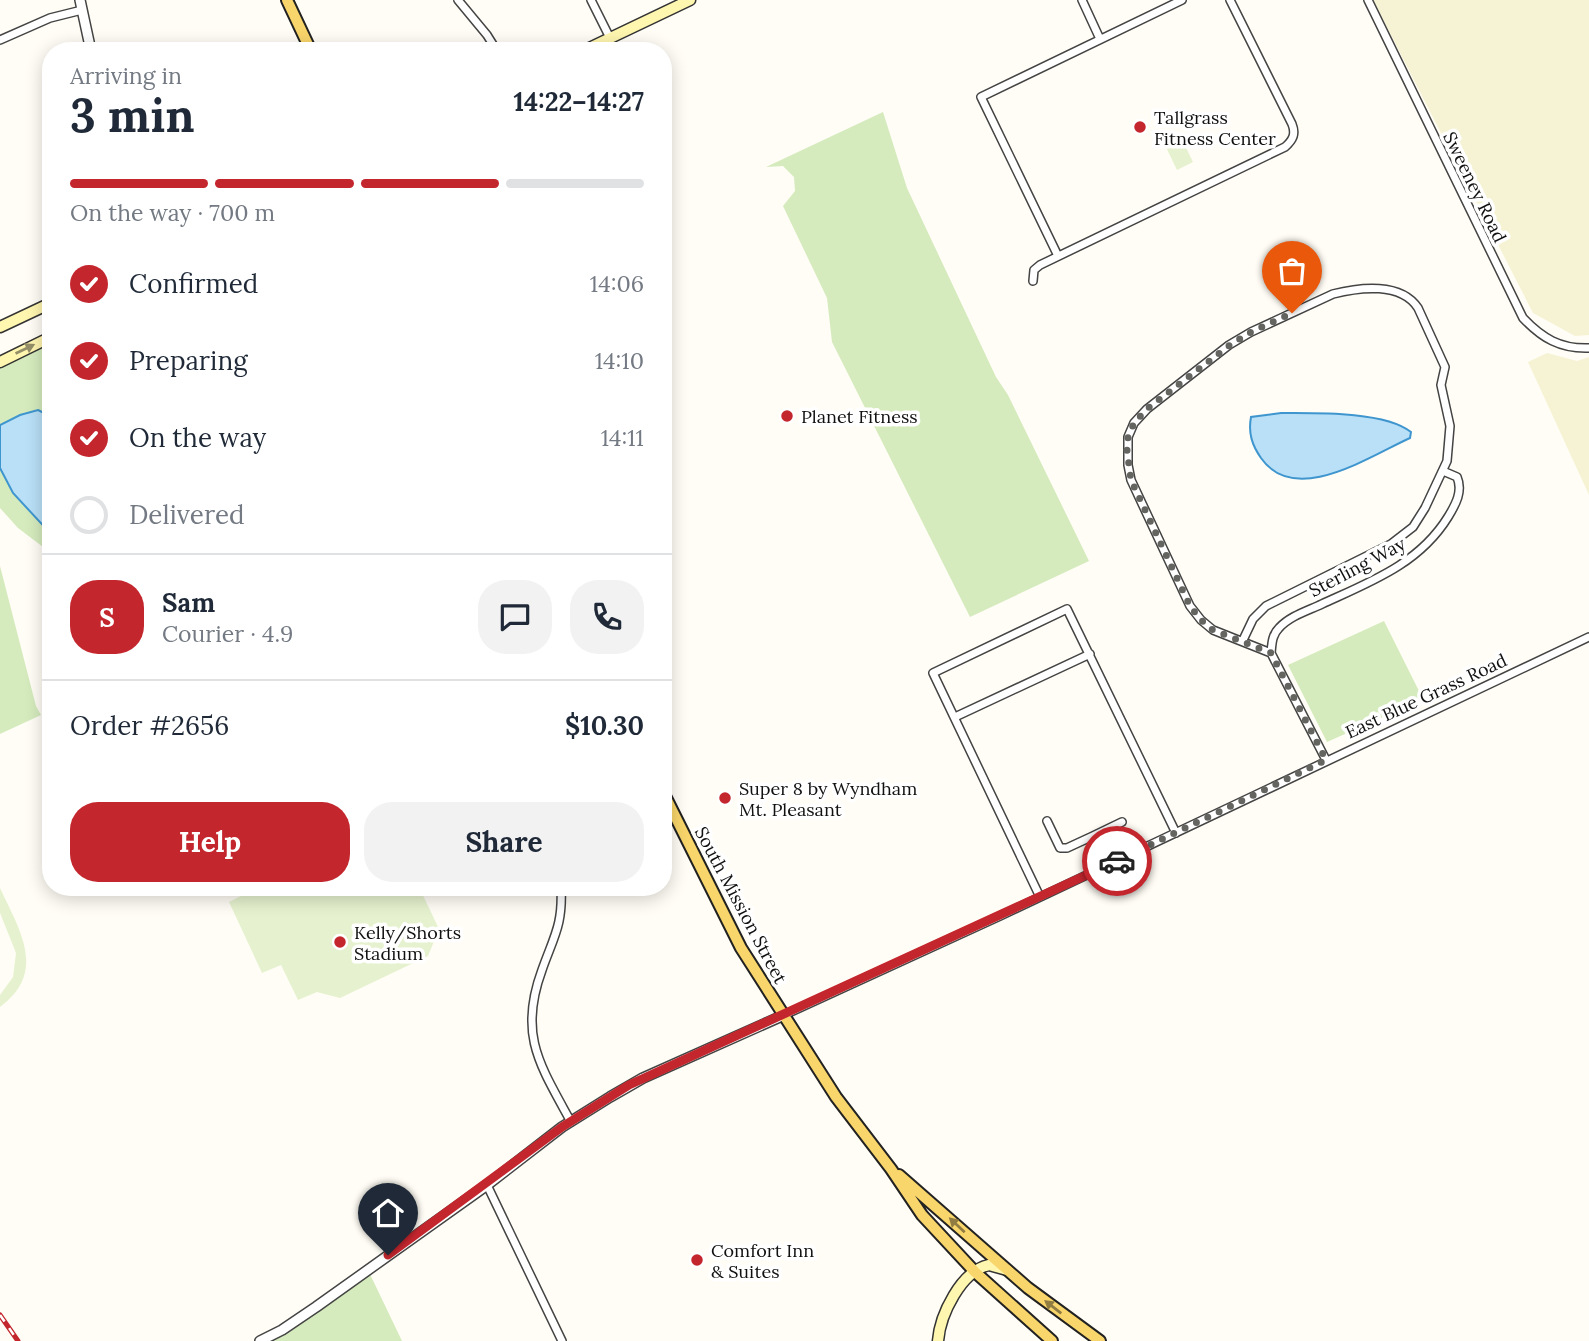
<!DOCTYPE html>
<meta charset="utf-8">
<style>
:root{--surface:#fff;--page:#f2f2f3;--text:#1f2937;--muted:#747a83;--line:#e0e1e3;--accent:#c4262e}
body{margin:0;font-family:Lora,serif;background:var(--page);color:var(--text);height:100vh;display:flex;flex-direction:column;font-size:26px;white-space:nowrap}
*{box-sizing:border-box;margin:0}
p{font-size:23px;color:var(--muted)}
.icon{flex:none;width:38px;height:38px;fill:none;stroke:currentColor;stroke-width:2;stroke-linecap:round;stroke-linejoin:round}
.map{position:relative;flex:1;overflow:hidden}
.drawer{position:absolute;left:42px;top:42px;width:630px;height:854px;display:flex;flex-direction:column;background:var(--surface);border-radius:28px;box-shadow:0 4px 18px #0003}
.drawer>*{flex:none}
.pin{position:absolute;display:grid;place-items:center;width:60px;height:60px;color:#fff;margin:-72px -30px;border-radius:50% 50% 50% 0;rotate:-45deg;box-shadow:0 0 7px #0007}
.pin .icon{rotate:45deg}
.courier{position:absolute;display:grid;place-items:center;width:70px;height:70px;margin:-35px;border:5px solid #c4262e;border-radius:50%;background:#fff;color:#222;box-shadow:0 2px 9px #0007}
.headline em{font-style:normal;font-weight:700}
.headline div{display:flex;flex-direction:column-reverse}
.headline{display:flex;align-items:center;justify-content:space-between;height:119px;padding:0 28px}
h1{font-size:46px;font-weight:700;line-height:52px}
.bar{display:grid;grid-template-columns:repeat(4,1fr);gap:10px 7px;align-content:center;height:84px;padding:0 28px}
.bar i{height:9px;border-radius:5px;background:var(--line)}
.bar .on{background:var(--accent)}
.bar p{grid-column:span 4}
.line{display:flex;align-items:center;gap:18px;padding:0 28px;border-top:2px solid var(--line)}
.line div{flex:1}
.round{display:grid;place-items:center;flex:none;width:74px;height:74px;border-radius:28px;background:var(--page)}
ol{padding:0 28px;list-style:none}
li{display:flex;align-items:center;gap:21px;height:77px}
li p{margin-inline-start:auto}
li .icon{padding:7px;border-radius:50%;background:var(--accent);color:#fff;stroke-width:4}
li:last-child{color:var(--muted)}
li i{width:38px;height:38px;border:4px solid var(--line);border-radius:50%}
.cta{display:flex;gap:14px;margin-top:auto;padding:14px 28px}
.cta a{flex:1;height:80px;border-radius:28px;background:var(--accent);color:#fff;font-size:28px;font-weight:700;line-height:80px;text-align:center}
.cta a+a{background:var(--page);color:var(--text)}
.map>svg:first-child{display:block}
</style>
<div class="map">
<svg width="1589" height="1341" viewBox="0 0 1589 1341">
<rect width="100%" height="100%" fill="#fffdf5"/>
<path fill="#f6f3d4" d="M1373 0H1589V335L1575 336 1533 313Z
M1547 353 1577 361 1589 357V495L1528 362Z"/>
<path fill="#d5ebbd" d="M883 112 907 188 996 377 1008 395 1089 561 970 617 832 342 827 298 783 206 795 191 794 177 783 166 766 167Z
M51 337V553L18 528 0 508V362Z
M0 566 36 706 41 715 0 734Z
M1384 621 1423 699 1327 742 1288 665Z
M368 1270 402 1341H258Z"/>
<path fill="#e6f2cf" d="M1179 133 1193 162 1177 170 1163 141Z
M245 887H419L439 929 428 956 340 998 317 992 298 1000 281 965 262 973 229 902 247 893Z
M0 888C19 929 48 972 0 1007V995L13 977 16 953 0 913Z"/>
<path fill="#b9e0f7" stroke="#3f96cf" stroke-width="2" d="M38 410 46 414 51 422V534L13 493 0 468V425L20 415Z
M1281 413C1314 413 1385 411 1411 432L1410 438C1370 456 1295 507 1261 458 1252 445 1248 433 1251 417Z"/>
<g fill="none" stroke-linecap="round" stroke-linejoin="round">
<defs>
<path id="minor" d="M458 0 487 35 497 51
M591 0 610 38
M1082 0 1100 39
M1368 0 1523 318C1542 338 1560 349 1589 348
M0 40 50 18 82 10
M663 209 666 215
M1058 256 981 97 1182 0
M1033 281 1034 270 1040 265 1285 147C1293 140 1296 134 1292 124L1230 0
M1243 640 1253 619 1266 606 1391 544 1413 527 1425 508 1447 461 1450 426 1441 385 1445 367 1418 308C1401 282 1360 287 1333 294L1251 332 1229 345 1147 409 1134 423 1128 437V465L1131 480 1190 606 1201 620 1213 630 1271 653 1326 760
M1271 653C1272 643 1272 635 1279 628 1290 616 1307 611 1322 604 1370 582 1419 564 1448 517 1456 504 1463 491 1457 477L1443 471
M955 717 1090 654
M1047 821 1060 848H1067L1093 836
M1107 866 1093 836 1122 822
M561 887C563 925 554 936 542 970 518 1035 540 1065 571 1122
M1040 897 933 673 1067 609 1176 833
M782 1016 1000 916 1589 637
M487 1185 562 1341"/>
<path id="tertiary" d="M80 0 91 51
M260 1341 282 1330 316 1307 487 1185 562 1127 610 1097 643 1078 782 1016"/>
<path id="secondary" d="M583 51 690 0
M0 327 51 303
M0 362 51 337
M938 1341C940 1315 961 1271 989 1265L1007 1270"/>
<path id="primary" d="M287 0 311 51
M663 792 741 948 836 1097 891 1169 922 1215 975 1272 1052 1341
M899 1175 1028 1288 1100 1341"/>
</defs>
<use href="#minor" stroke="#444" stroke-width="10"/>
<use href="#tertiary" stroke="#444" stroke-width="12"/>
<use href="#secondary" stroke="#333" stroke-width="13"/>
<use href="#primary" stroke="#222" stroke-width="14"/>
<use href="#minor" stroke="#fff" stroke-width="7"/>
<use href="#tertiary" stroke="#fff" stroke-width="9"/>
<use href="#secondary" stroke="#fff6b0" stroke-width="10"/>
<use href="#primary" stroke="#f9d66b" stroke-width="10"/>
<defs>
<path id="rail" d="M0 1315 18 1341"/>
</defs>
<use href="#rail" stroke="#c4262e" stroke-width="5"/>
<use href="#rail" stroke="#fff" stroke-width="2.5" stroke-dasharray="8" stroke-linecap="butt"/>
</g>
<defs><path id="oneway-solid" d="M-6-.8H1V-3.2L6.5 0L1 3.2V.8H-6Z" transform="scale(1.75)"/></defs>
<use fill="#948f68" href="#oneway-solid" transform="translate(25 349) rotate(-26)"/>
<g fill="#917d42">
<use href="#oneway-solid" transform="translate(957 1225) rotate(-137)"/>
<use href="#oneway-solid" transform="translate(1053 1307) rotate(-142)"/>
</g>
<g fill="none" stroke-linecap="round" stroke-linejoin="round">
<path stroke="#646461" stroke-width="7" stroke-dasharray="0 12.6" d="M1117 861 1326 760 1271 653 1213 630 1201 620 1190 606 1131 480 1127 450 1128 437 1134 423 1147 409 1230 345 1251 332 1292 313"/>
<path stroke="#c4262e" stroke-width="9" d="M388 1255 562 1127 629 1085 1117 861"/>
</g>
<g fill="#c4262e" stroke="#fff" stroke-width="2.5">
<circle cx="1140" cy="127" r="7"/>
<circle cx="787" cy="416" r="7"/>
<circle cx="725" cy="798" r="7"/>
<circle cx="340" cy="942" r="7"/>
<circle cx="697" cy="1260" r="7"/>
</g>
<g text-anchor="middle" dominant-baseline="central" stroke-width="7" stroke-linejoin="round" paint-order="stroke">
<g font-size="18" fill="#111" stroke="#fff" text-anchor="start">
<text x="1154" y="117">Tallgrass<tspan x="1154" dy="21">Fitness Center</tspan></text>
<text x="801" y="416">Planet Fitness</text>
<text x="739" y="788">Super 8 by Wyndham<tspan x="739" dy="21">Mt. Pleasant</tspan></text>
<text x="354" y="932">Kelly/Shorts<tspan x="354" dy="21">Stadium</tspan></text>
<text x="711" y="1250">Comfort Inn<tspan x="711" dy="21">&amp; Suites</tspan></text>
</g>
<g font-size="18" fill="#111" stroke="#fff">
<text transform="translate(1475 187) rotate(64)">Sweeney Road</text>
<text transform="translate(1357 567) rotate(-28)">Sterling Way</text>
<text transform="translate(1426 696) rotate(-25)">East Blue Grass Road</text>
<text transform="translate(741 905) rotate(62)">South Mission Street</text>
</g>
</g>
</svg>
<div class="pin" style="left:1292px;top:313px;background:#ea580c"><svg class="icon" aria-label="bag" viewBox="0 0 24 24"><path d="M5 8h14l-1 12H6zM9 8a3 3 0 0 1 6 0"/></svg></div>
<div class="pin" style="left:388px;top:1255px;background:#1f2937"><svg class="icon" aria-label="home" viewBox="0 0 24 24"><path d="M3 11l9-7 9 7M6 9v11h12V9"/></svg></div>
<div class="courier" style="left:1117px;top:861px"><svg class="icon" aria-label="car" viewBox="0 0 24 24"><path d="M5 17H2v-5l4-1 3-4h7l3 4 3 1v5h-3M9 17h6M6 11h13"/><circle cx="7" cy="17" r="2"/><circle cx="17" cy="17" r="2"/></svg></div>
<section class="drawer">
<div class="headline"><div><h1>3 min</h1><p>Arriving in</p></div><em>14:22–14:27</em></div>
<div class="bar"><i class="on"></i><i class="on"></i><i class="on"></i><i></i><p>On the way · 700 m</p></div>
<ol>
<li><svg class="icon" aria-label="check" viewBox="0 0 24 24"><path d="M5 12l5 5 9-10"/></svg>Confirmed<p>14:06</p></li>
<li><svg class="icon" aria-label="check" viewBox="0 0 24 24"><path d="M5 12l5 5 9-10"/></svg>Preparing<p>14:10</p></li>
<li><svg class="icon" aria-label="check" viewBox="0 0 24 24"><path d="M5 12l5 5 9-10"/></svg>On the way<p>14:11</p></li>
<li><i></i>Delivered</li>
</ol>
<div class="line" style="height:126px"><b class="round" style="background:var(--accent);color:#fff">S</b><div><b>Sam</b><p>Courier · 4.9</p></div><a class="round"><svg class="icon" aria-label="chat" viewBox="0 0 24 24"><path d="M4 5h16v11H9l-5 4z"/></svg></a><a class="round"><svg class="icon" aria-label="phone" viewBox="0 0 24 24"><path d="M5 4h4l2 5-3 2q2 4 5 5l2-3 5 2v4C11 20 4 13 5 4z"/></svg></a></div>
<div class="line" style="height:91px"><div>Order #2656</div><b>$10.30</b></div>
<div class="cta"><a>Help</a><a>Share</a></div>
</section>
</div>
